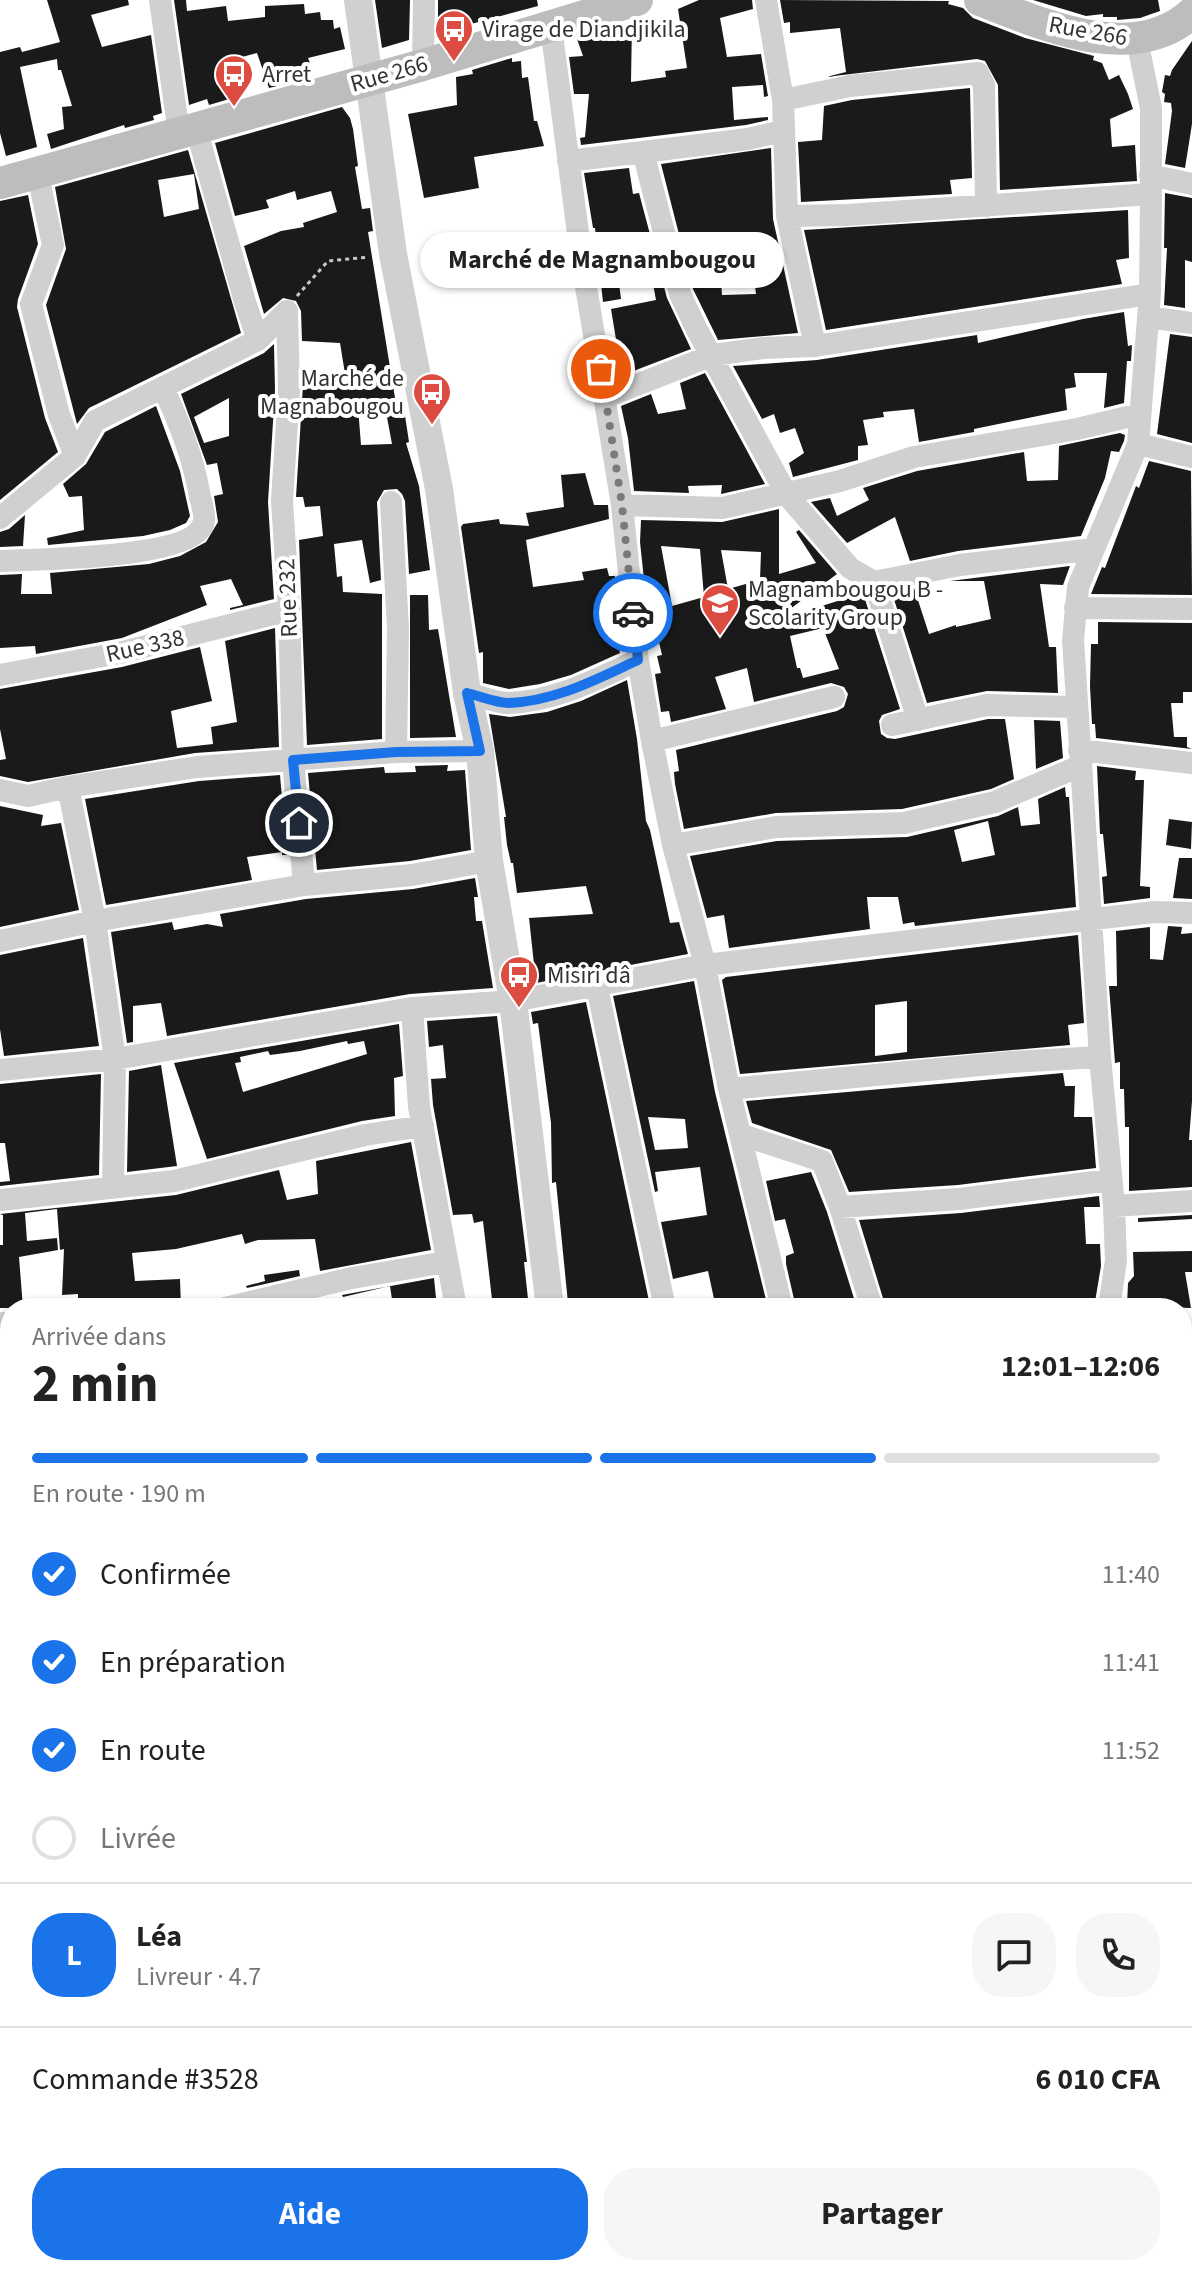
<!DOCTYPE html>
<html lang="fr">
<meta charset="utf-8">
<style>
:root{--surface:#fff;--page:#f6f6f6;--text:#222;--muted:#767676;--line:#e0e0e0;--accent:#1a73e8}
body{margin:0;font-family:"Source Sans 3",sans-serif;background:var(--page);color:var(--text);height:100vh;display:flex;flex-direction:column;font-size:30px;white-space:nowrap}
*{box-sizing:border-box;margin:0}
p{font-size:26px;color:var(--muted)}
.icon{flex:none;width:44px;height:44px;fill:none;stroke:currentColor;stroke-width:2;stroke-linecap:round;stroke-linejoin:round}
.map{position:relative;flex:1;overflow:hidden}
.drawer{position:absolute;left:0px;top:1298px;width:1192px;height:978px;display:flex;flex-direction:column;background:var(--surface);border-radius:32px 32px 0 0;box-shadow:0 2px 6px #0004}
.drawer>*{flex:none}
.pin{position:absolute;display:grid;place-items:center;width:68px;height:68px;color:#fff;margin:-34px;border:4px solid #fff;border-radius:50%;box-shadow:0 2px 8px #0007}
.courier{position:absolute;display:grid;place-items:center;width:80px;height:80px;margin:-40px;border:6px solid #1a73e8;border-radius:50%;background:#fff;color:#222;box-shadow:0 2px 10px #0007}
.bubble{position:absolute;height:56px;border-radius:28px;background:var(--surface);box-shadow:0 2px 6px #0004;font-size:26px;font-weight:700;line-height:56px;text-align:center}
.summary em{font-style:normal;font-weight:700}
.summary div{display:flex;flex-direction:column-reverse}
.summary{display:flex;align-items:center;justify-content:space-between;height:136px;padding:0 32px}
h1{font-size:52px;font-weight:700;line-height:60px}
.bar{display:grid;grid-template-columns:repeat(4,1fr);gap:12px 8px;align-content:center;height:96px;padding:0 32px}
.bar i{height:10px;border-radius:6px;background:var(--line)}
.bar .on{background:var(--accent)}
.bar p{grid-column:span 4}
.line{display:flex;align-items:center;gap:20px;padding:0 32px;border-top:2px solid var(--line)}
.line div{flex:1}
.round{display:grid;place-items:center;flex:none;width:84px;height:84px;border-radius:32px;background:var(--page)}
ol{padding:0 32px;list-style:none}
li{display:flex;align-items:center;gap:24px;height:88px}
li p{margin-inline-start:auto}
li .icon{padding:8px;border-radius:50%;background:var(--accent);color:#fff;stroke-width:4}
li:last-child{color:var(--muted)}
li i{width:44px;height:44px;border:4px solid var(--line);border-radius:50%}
.cta{display:flex;gap:16px;margin-top:auto;padding:16px 32px}
.cta a{flex:1;height:92px;border-radius:32px;background:var(--accent);color:#fff;font-size:32px;font-weight:700;line-height:92px;text-align:center}
.cta a+a{background:var(--page);color:var(--text)}
.map>svg:first-child{display:block}
</style>
<div class="map">
<svg width="1192" height="2275" viewBox="0 0 1192 2275">
<rect width="100%" height="100%" fill="#fff"/>
<path fill="#1a1a1a" fill-rule="evenodd" d="M47 0H128L129 5 91 15 102 47 151 35 162 113 153 116 154 120 125 128 124 125 51 149 47 134 64 129 62 107 72 106 61 70H58L57 59 20 67 37 147 6 156 0 133V52L20 47 22 52 60 42Z
M174 0H186L187 11 226 6 228 21 265 17V6L304 4 305 14 320 12 321 20H333L334 29 340 27 345 49 308 58 310 63 281 72 285 84 269 88 257 53 227 61 236 97 209 105 207 99 189 105Z
M375 0H410L409 40 382 48Z
M438 0H537L538 6 438 33Z
M699 0H752L753 9 720 18 727 57 761 54 768 96 764 97 763 85 732 87 734 120 768 117V120L746 125 581 145 580 138 585 137 589 94H574L569 57 583 56 577 39 632 23 631 82 666 77 665 71 687 68 678 9Z
M780 0 949 1 948 4 963 8 973 18 1025 38 1094 56 1093 60 1102 63 1109 80 1119 75 1128 94 1133 109 1110 119 1112 147 1135 145 1137 181 1000 190 998 85 985 61 977 59 826 77 846 72 840 28 790 33V22L784 23Z
M1033 0H1158L1160 11 1140 18 1117 20V17H1103V14L1086 16Z
M1192 41V124L1185 168 1165 164 1172 111 1171 103 1164 102 1165 94 1162 92 1165 75 1170 76 1172 70Z
M512 58V62L521 61 522 78 528 77 534 121H537L544 146 474 157 479 188 424 198 408 114 457 105 456 77 473 74 472 70Z
M970 88 972 178 950 180 952 194 801 202 798 142 822 140 824 106 852 100Z
M342 107 350 118 353 129 358 166 355 167 362 209 370 208 373 231 368 232 395 398 358 407 361 445 392 444 386 412 404 409 409 442 406 443 419 486 430 570 409 574 405 501 402 494 397 489 384 490 377 502 381 580 370 583 362 540 334 544 337 577 342 576 343 592 382 594V739L307 745 299 540 323 536 320 506 305 507 303 497H296L303 385 346 380 340 343 302 341 301 311 296 301 283 298 264 314 244 246 281 231 304 227 303 223 337 212 331 191 297 200 295 191 266 200 269 208 235 216 215 143Z
M771 148 773 219 798 333 718 340 693 289 661 164ZM750 245 756 294 722 295 719 250Z
M188 150 241 333 89 408 77 424 46 305 66 249 55 187ZM194 174 199 209 164 217 158 180Z
M629 168 633 194 639 193 667 298 691 349 615 378 614 370H621L611 309 656 300 650 267 618 275 621 299 603 302 595 228H593L584 173Z
M1165 193 1192 198V262L1185 260V308L1164 305 1167 248H1164Z
M28 195 38 244 18 299 17 307 45 418 58 452 0 500V201Z
M1128 210 1129 258 1116 260 1122 284 826 330 804 230Z
M1124 312 1128 346 1132 345 1131 361H1127L1124 403 1104 408 1107 373H1074L1076 387 1065 389 1067 410 974 429V432L919 442 914 409 883 412 884 417 863 420 868 445 858 446V460L793 477 789 463 804 453 795 428 780 433 774 414 762 419 733 366 817 360 977 335 978 343 1083 319Z
M1170 334 1192 337V443L1157 434Z
M274 344 275 390 268 502 274 599 230 610V608L243 605 231 579 200 586 207 605 122 638 36 654 35 646 0 648V575L22 574 21 594H52L50 573 149 564 180 556 206 542 218 522 214 496 223 494 217 463 207 465 181 394 264 353ZM229 398V436L204 443 194 417Z
M705 373 765 484 721 494 722 485 688 486 689 493 634 491 628 438 621 406 651 394 658 414 686 409 680 383Z
M156 406 180 471 190 516 186 523 170 530 143 536 48 545 47 538 84 530 82 496 69 497 63 484 86 464 105 432Z
M1120 433 1125 435 1124 441 1119 452 1111 451 1105 478 1081 536 958 551 910 561 895 517 847 543 811 502 830 498 837 516 869 500 863 488 917 471 1024 452 1027 481 1058 480 1059 446Z
M1149 461 1191 471 1192 595 1091 594 1102 567 1105 568 1136 486 1139 488Z
M585 473 594 505H608L609 519 526 540 533 587 584 580 582 572 607 568 609 576H615L620 621 613 622 620 653 571 675 540 684 509 689 483 683V652L479 653 461 527 463 524 499 519 500 524 529 526 526 513 564 507 561 475Z
M779 509V574L816 563 796 532 799 530 837 574 774 621 863 593 900 709 882 715 879 721 881 734 887 738 895 739 988 719H1005L1014 779 991 789 902 809 776 813 684 829 675 784 674 772 679 771 676 750 837 711 844 707 848 694 844 687 831 683 754 702 747 668 715 677 726 709 671 722 669 711 661 712 655 674 661 673 657 656 662 655 653 617H648L640 542 641 520 722 522ZM661 546 700 549 704 597 672 606ZM721 550 761 552 760 580 728 589ZM823 628 839 669 803 678 800 668H797L790 636Z
M25 515 23 546 0 547V532L9 529Z
M1070 566 1063 585 1040 584 1049 647H1056L1058 693 987 691 927 703 892 593 914 588 929 634 956 625V627L991 619 984 581H950Z
M410 595H428L429 630 438 629 456 737 410 738Z
M1098 622 1192 623V692H1183V703H1171L1174 737H1187V747L1192 749 1096 738 1095 724H1092L1090 686 1091 644H1098Z
M275 628 279 747 195 753 28 782 0 776V760L6 759 0 729V689L122 667 200 647 212 701 171 711 177 748 213 744 211 727 237 722 225 641Z
M627 680 637 739 646 821 650 830 670 923 679 922 688 954 536 983 529 918 593 914 586 886 517 893 513 863H511L507 845 504 817H506L489 714 510 717 547 712 581 701Z
M1034 720 1060 721 1063 758 1036 769Z
M448 765 447 771 465 770 471 850 410 861 317 870 308 773 384 767 385 773 416 772 415 766Z
M1097 766 1136 771 1135 780H1144L1140 886 1150 887V898L1104 904 1102 877 1107 876 1103 834H1100Z
M280 775 287 855H282V852L247 857 252 880 106 905 85 799 199 781Z
M1065 787 1066 797H1069L1076 907 915 926 914 922 903 924 898 897H867L870 929 729 948 724 915 707 918 690 856 777 841 907 837 998 816 1018 807 1021 826 1040 824 1038 799ZM988 821 995 855 962 862 954 830Z
M0 806 43 815 41 826 61 823 79 910 0 927Z
M1169 819 1192 822 1191 849 1166 845Z
M1179 858H1192V899L1173 898Z
M475 878 478 897H474L476 921H482L493 988 410 994 167 1036 161 1003 133 1006V1042L127 1043 111 932 172 922 174 930 207 924 223 927 220 914 306 899 413 889Z
M1168 926 1182 927 1181 934 1192 933V1101L1189 1140H1192V1187L1129 1191V1127H1125L1124 1089H1120V1062L1115 1063 1109 986H1117L1116 931 1150 927V959L1163 960Z
M1078 935 1084 1023 1068 1025 1070 1045 740 1074 722 980 726 977ZM907 1001V1052L875 1056V1005Z
M83 938 99 1046 4 1056 0 1029V955Z
M694 981 715 1092 768 1308H716L708 1271 673 1279 661 1222 707 1215 700 1167 655 1172 658 1191 655 1192 613 996ZM648 1117 685 1119 688 1148 655 1150Z
M586 1002 649 1301 601 1308H584L583 1300 568 1303 556 1182 552 1183 551 1123 538 1023 533 1024 531 1012Z
M497 1016 527 1262H524L529 1308H493L483 1221 474 1223 472 1214 453 1215 433 1105 431 1079 446 1078 443 1045 429 1047 427 1021Z
M399 1024 403 1076 394 1078 395 1116 362 1121 207 1159 174 1063ZM347 1041 348 1044 364 1041 367 1054 243 1092 235 1063 241 1062 240 1057 268 1051 270 1055 300 1051Z
M161 1065 177 1166 127 1172 129 1071Z
M1063 1073 1065 1086H1075L1074 1117H1092L1096 1168 958 1185 849 1192 831 1150 752 1123 746 1101Z
M101 1074 99 1175 0 1186V1182L10 1181 5 1143H0V1084Z
M411 1142 431 1250 320 1271 315 1239 258 1240 245 1244 242 1234 176 1249 132 1253 135 1281 180 1279 181 1308H78V1294L62 1295 64 1249 60 1250 57 1209 25 1213 27 1241 57 1238 58 1250 19 1257 23 1308H0V1245H3V1215L0 1214 176 1195 279 1170 287 1200 318 1194 316 1161Z
M811 1172 827 1212 857 1308H796L786 1264V1256L794 1253 785 1219 775 1221 766 1181Z
M1099 1196 1100 1207H1084L1086 1244H1100L1101 1266 1094 1308H886L859 1220 961 1213Z
M1192 1215V1219L1138 1222V1218Z
M1192 1251V1272H1185L1191 1308 1127 1306 1128 1283 1134 1276 1133 1252Z
M299 1270 300 1276 247 1288 246 1286 265 1281 264 1275Z
M434 1278 437 1308H406L405 1304 393 1306 390 1286 343 1297 342 1295Z"/>
<g fill="none" stroke-linecap="round" stroke-linejoin="round">
<path stroke="#cacaca" stroke-width="3" stroke-dasharray="4 4" stroke-linecap="butt" d="M297 296 328 261 369 257"/>
<path stroke="#d0d0d0" stroke-width="22" d="M160 0 179 133
M766 0 783 100 787 216 815 346
M551 27 581 256 622 505 638 660 652 741 673 845 705 965 729 1089 782 1308
M423 65 424 0
M783 100 850 86 978 73 984 85 986 206
M196 128 245 302 258 340
M643 152 748 139 782 131
M568 161 643 152 680 294 697 330 787 495 850 568 874 582 960 565 1094 549
M37 171 53 245 31 304 59 415 75 456
M1150 175 1192 184
M787 216 847 215 1151 194
M287 311 289 390 282 501 289 610 293 760 304 885
M1148 317 1192 323
M606 397 713 355 764 348 815 346 1150 294
M1138 444 1192 457
M391 502 398 628 396 752
M622 505 722 508 840 481 914 457 1077 429 1140 414
M0 518 75 456 95 421 258 340 287 311
M0 561C33 559 198 560 204 521 205 514 202 504 200 497 193 456 180 425 163 387
M874 582 918 720
M1075 608 1192 609
M0 675 119 653 289 610
M467 693C480 696 496 703 509 703 556 701 597 679 638 660
M892 725 987 705 1077 707
M652 741 834 697
M1079 750 1192 763
M68 787 95 921 115 1059 113 1188
M0 790 28 796 68 787 197 767 396 752 480 751
M673 845 776 827 904 823 995 802 1080 766
M0 941 95 921 304 885 412 875 489 861
M597 987 665 1308
M412 1008 419 1107 456 1308
M0 1070 115 1059 412 1008 513 1001 705 965 1154 912 1192 913
M729 1089 1012 1062 1100 1057
M742 1135 822 1161 840 1207 872 1308
M0 1200 174 1181 365 1135 423 1126
M1114 1206 1192 1201
M840 1207 959 1199 1110 1180
M225 1308 352 1278 446 1262
M1109 1308 1116 1260 1114 1206 1100 1057 1073 640 1078 587 1138 444 1150 294 1151 194V108L1137 40
M0 1410 2 1323
M0 1444 10 1548
M1182 1450 1192 1449
M0 1654 10 1652
M0 1803 10 1801
M1182 1850 1192 1845
M0 1869 10 1867
M1182 1962 1192 1965
M0 1975 10 1976
M1182 2038 1192 2033
M0 2098H10
M1182 2149 1192 2144
M0 2173 10 2170
M375 2266 378 2275
M854 2266 858 2275
M1137 2266 1141 2275
M101 2275 135 2266
M606 2275 641 2266
M992 2275 1010 2266"/>
<path stroke="#d0d0d0" stroke-width="28" d="M358 0 393 254 439 489 467 693 480 751 489 861 513 1001 550 1308
M654 2266 655 2275"/>
<path stroke="#bdbdbd" stroke-width="32" d="M980 0C1044 25 1134 66 1192 13
M0 183 423 65 637 0"/>
</g>
<g fill="none" stroke-linecap="round" stroke-linejoin="round">
<path stroke="#7a7a7a" stroke-width="8" stroke-dasharray="0 14.4" d="M601 369 622 505 633 613"/>
<path stroke="#1a73e8" stroke-width="10" d="M299 823 293 760 396 752 480 751 467 693C480 696 496 703 509 703 556 701 597 679 638 660L633 613"/>
</g>
<defs>
<symbol id="bus-pin" viewBox="-11 -11 22 30"><path d="M0 17L-7.5 6A9.5 9.5 0 1 1 7.5 6Z" fill="#dd4c41" stroke="#fff"/><path d="M-5-6H5V4H4V6H2V4H-2V6H-4V4H-5ZM-3.5-4V0h7V-4ZM-3.5 1.2v1.5H-2V1.2ZM2 1.2v1.5H3.5V1.2Z" fill="#fff"/></symbol>
<symbol id="school-pin" viewBox="-11 -11 22 30"><path d="M0 17L-7.5 6A9.5 9.5 0 1 1 7.5 6Z" fill="#dd4c41" stroke="#fff"/><path d="M0-5L7-2L0 1L-7-2ZM-4 1L0 2.5L4 1V4Q0 6-4 4Z" fill="#fff"/></symbol>
</defs>
<g fill-rule="evenodd">
<use href="#bus-pin" x="432" y="7" width="44" height="60"/>
<use href="#bus-pin" x="212" y="52" width="44" height="60"/>
<use href="#bus-pin" x="410" y="370" width="44" height="60"/>
<use href="#school-pin" x="698" y="581" width="44" height="60"/>
<use href="#bus-pin" x="497" y="953" width="44" height="60"/>
</g>
<g text-anchor="middle" dominant-baseline="central" stroke-width="8" stroke-linejoin="round" paint-order="stroke">
<g font-size="24" fill="#333" stroke="#fff" text-anchor="start">
<text x="482" y="29">Virage de Diandjikila</text>
<text x="262" y="74">Arret</text>
<text x="404" y="378" text-anchor="end">Marché de<tspan x="404" dy="28">Magnabougou</tspan></text>
<text x="748" y="589">Magnambougou B -<tspan x="748" dy="28">Scolarity Group</tspan></text>
<text x="547" y="975">Misiri dâ</text>
</g>
<g font-size="24" fill="#333" stroke="#fff">
<text transform="translate(1088 31) rotate(10)">Rue 266</text>
<text transform="translate(389 74) rotate(-16)">Rue 266</text>
<text transform="translate(288 598) rotate(-92)">Rue 232</text>
<text transform="translate(145 646) rotate(-13)">Rue 338</text>
</g>
</g>
</svg>
<div class="pin" style="left:601px;top:369px;background:#ea580c"><svg class="icon" aria-label="bag" viewBox="0 0 24 24"><path d="M5 8h14l-1 12H6zM9 8a3 3 0 0 1 6 0"/></svg></div>
<div class="pin" style="left:299px;top:823px;background:#1f2937"><svg class="icon" aria-label="home" viewBox="0 0 24 24"><path d="M3 11l9-7 9 7M6 9v11h12V9"/></svg></div>
<div class="courier" style="left:633px;top:613px"><svg class="icon" aria-label="car" viewBox="0 0 24 24"><path d="M5 17H2v-5l4-1 3-4h7l3 4 3 1v5h-3M9 17h6M6 11h13"/><circle cx="7" cy="17" r="2"/><circle cx="17" cy="17" r="2"/></svg></div>
<div class="bubble" style="left:420px;top:232px;width:364px">Marché de Magnambougou</div>
<section class="drawer">
<div class="summary"><div><h1>2 min</h1><p>Arrivée dans</p></div><em>12:01–12:06</em></div>
<div class="bar"><i class="on"></i><i class="on"></i><i class="on"></i><i></i><p>En route · 190 m</p></div>
<ol>
<li><svg class="icon" aria-label="check" viewBox="0 0 24 24"><path d="M5 12l5 5 9-10"/></svg>Confirmée<p>11:40</p></li>
<li><svg class="icon" aria-label="check" viewBox="0 0 24 24"><path d="M5 12l5 5 9-10"/></svg>En préparation<p>11:41</p></li>
<li><svg class="icon" aria-label="check" viewBox="0 0 24 24"><path d="M5 12l5 5 9-10"/></svg>En route<p>11:52</p></li>
<li><i></i>Livrée</li>
</ol>
<div class="line" style="height:144px"><b class="round" style="background:var(--accent);color:#fff">L</b><div><b>Léa</b><p>Livreur · 4.7</p></div><a class="round"><svg class="icon" aria-label="chat" viewBox="0 0 24 24"><path d="M4 5h16v11H9l-5 4z"/></svg></a><a class="round"><svg class="icon" aria-label="phone" viewBox="0 0 24 24"><path d="M5 4h4l2 5-3 2q2 4 5 5l2-3 5 2v4C11 20 4 13 5 4z"/></svg></a></div>
<div class="line" style="height:104px"><div>Commande #3528</div><b>6 010 CFA</b></div>
<div class="cta"><a>Aide</a><a>Partager</a></div>
</section>
</div>
